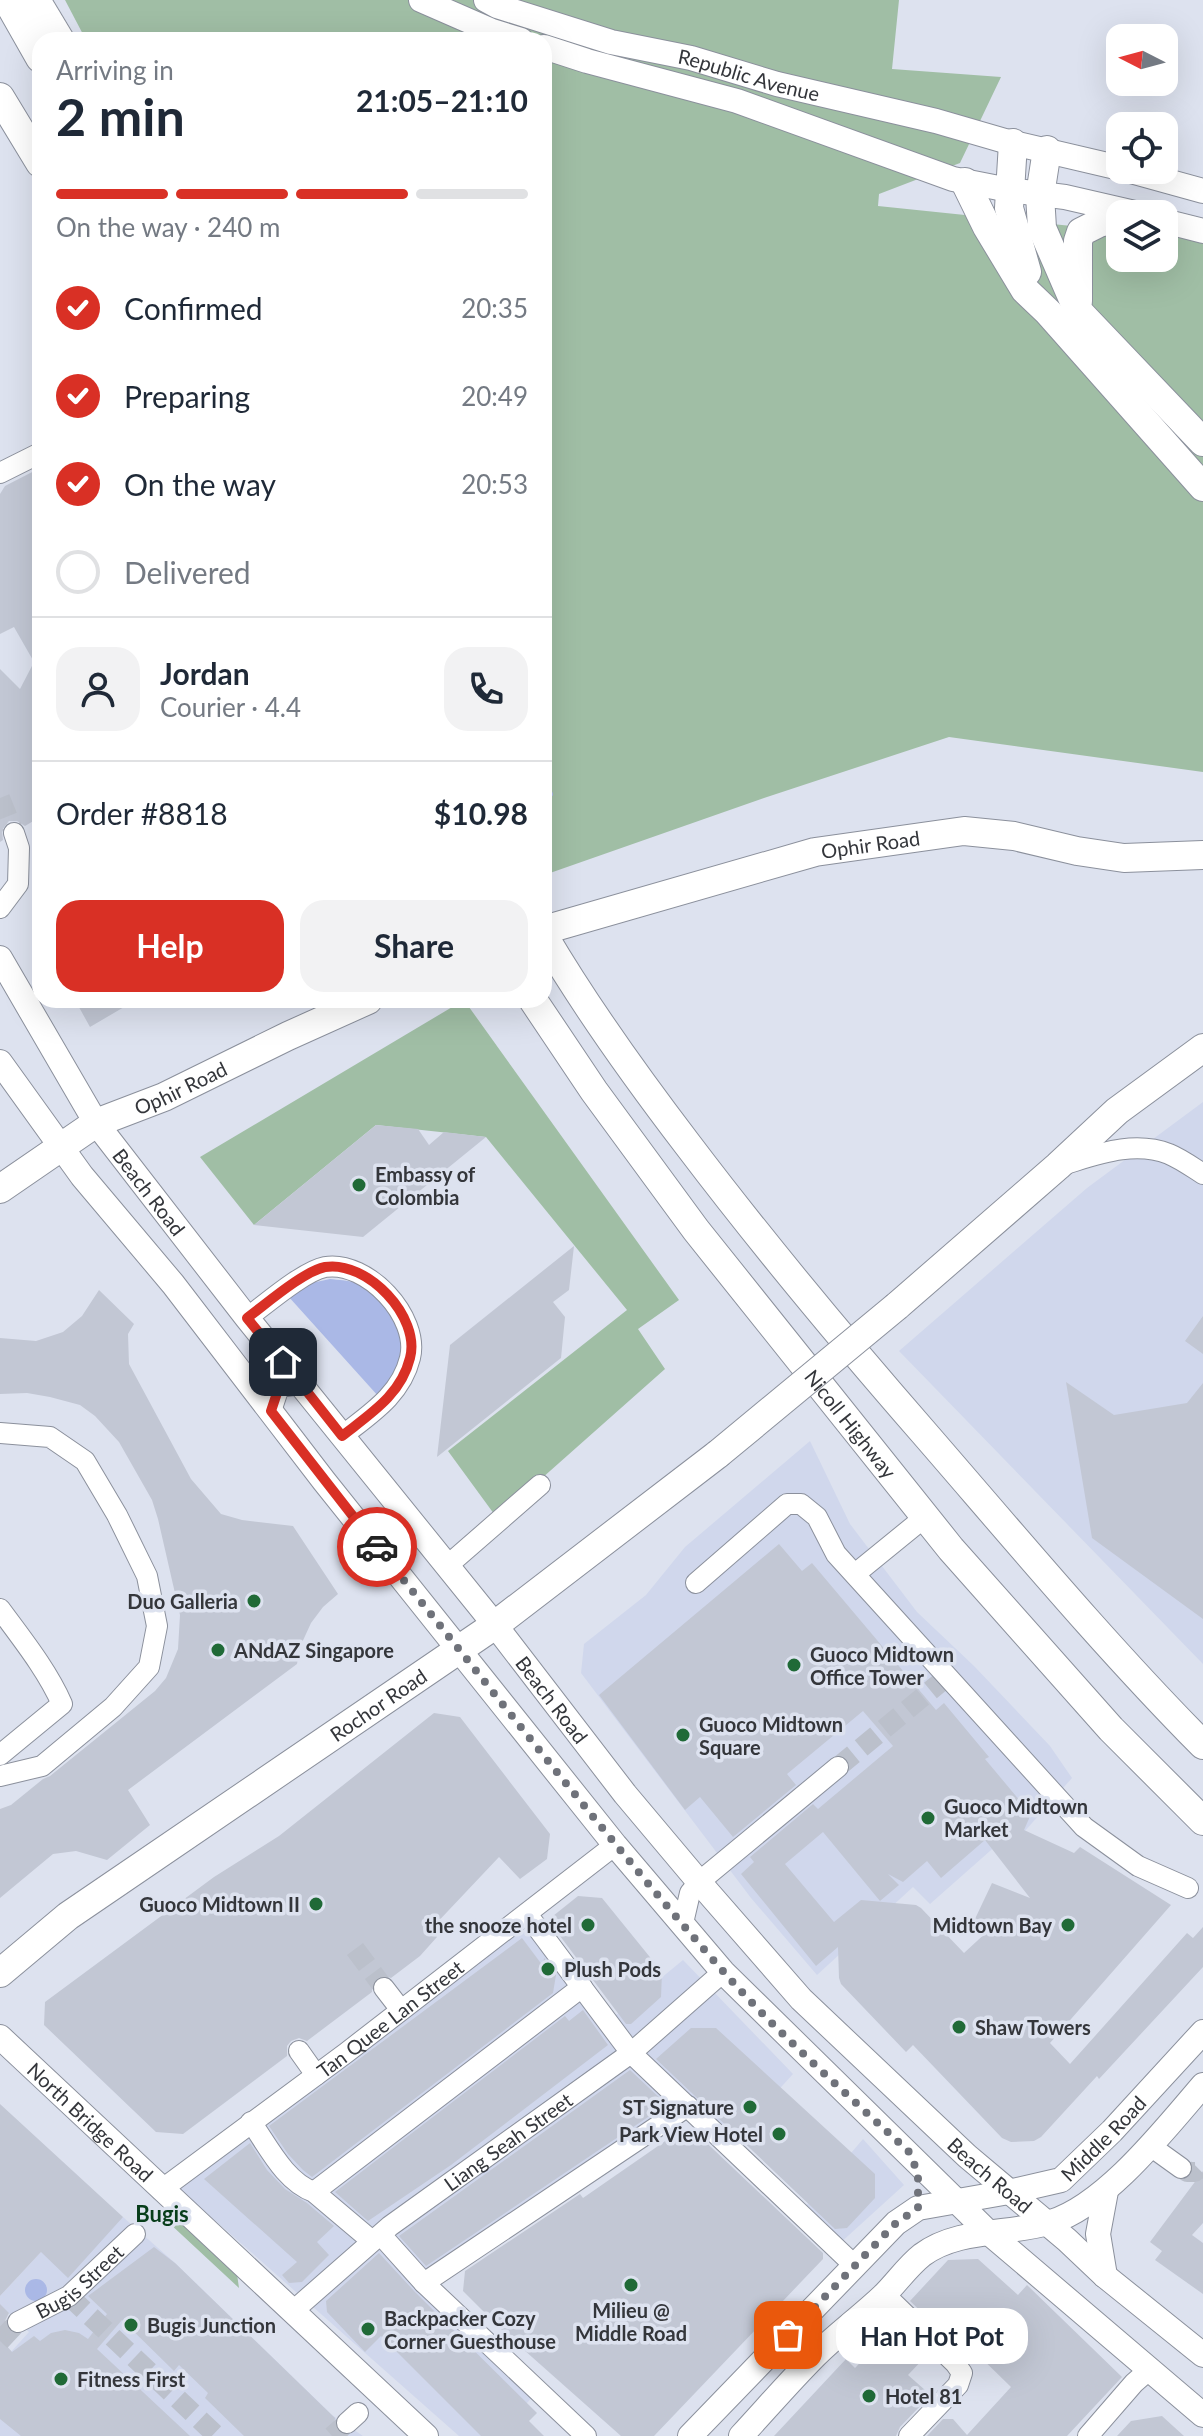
<!DOCTYPE html>
<meta charset="utf-8">
<style>
:root{--surface:#fff;--page:#f2f2f3;--text:#1f2937;--muted:#747a83;--line:#e0e1e3;--accent:#d93025}
body{margin:0;font-family:Lato,sans-serif;background:var(--page);color:var(--text);height:100vh;display:flex;flex-direction:column;font-size:30px;white-space:nowrap}
*{box-sizing:border-box;margin:0}
p{font-size:26px;color:var(--muted)}
.icon{flex:none;width:44px;height:44px;fill:none;stroke:currentColor;stroke-width:2;stroke-linecap:round;stroke-linejoin:round}
.map{position:relative;flex:1;overflow:hidden}
.panel{position:absolute;left:32px;top:32px;width:520px;height:976px;display:flex;flex-direction:column;background:var(--surface);border-radius:24px;box-shadow:0 8px 32px #0002}
.panel>*{flex:none}
.needle{width:52px;rotate:276deg}
.fabs{position:absolute;left:1106px;top:24px;display:grid;gap:16px}
.fabs a{display:grid;place-items:center;width:72px;height:72px;border-radius:16px;background:var(--surface);box-shadow:0 8px 32px #0002;font-size:40px}
.pin{position:absolute;display:grid;place-items:center;width:68px;height:68px;color:#fff;margin:-34px;border-radius:16px;box-shadow:0 4px 12px #0006}
.courier{position:absolute;display:grid;place-items:center;width:80px;height:80px;margin:-40px;border:6px solid #d93025;border-radius:50%;background:#fff;color:#222;box-shadow:0 2px 10px #0007}
.bubble{position:absolute;height:56px;border-radius:24px;background:var(--surface);box-shadow:0 8px 32px #0002;font-size:26px;font-weight:700;line-height:56px;text-align:center}
.headline em{font-style:normal;font-weight:700}
.headline div{display:flex;flex-direction:column-reverse}
.headline{display:flex;align-items:center;justify-content:space-between;height:136px;padding:0 24px}
h1{font-size:52px;font-weight:700;line-height:60px}
.bar{display:grid;grid-template-columns:repeat(4,1fr);gap:12px 8px;align-content:center;height:96px;padding:0 24px}
.bar i{height:10px;border-radius:6px;background:var(--line)}
.bar .on{background:var(--accent)}
.bar p{grid-column:span 4}
.line{display:flex;align-items:center;gap:20px;padding:0 24px;border-top:2px solid var(--line)}
.line div{flex:1}
.round{display:grid;place-items:center;flex:none;width:84px;height:84px;border-radius:24px;background:var(--page)}
ol{padding:0 24px;list-style:none}
li{display:flex;align-items:center;gap:24px;height:88px}
li p{margin-inline-start:auto}
li .icon{padding:8px;border-radius:50%;background:var(--accent);color:#fff;stroke-width:4}
li:last-child{color:var(--muted)}
li i{width:44px;height:44px;border:4px solid var(--line);border-radius:50%}
.button{display:flex;gap:16px;margin-top:auto;padding:16px 24px}
.button a{flex:1;height:92px;border-radius:24px;background:var(--accent);color:#fff;font-size:32px;font-weight:700;line-height:92px;text-align:center}
.button a+a{background:var(--page);color:var(--text)}
.map>svg:first-child{display:block}
</style>
<div class="map">
<svg width="1203" height="2436" viewBox="0 0 1203 2436">
<rect width="100%" height="100%" fill="#dde2ef"/>
<path fill="#d0d7ec" d="M1203 1102V1664L899 1351 1087 1188Z
M810 1441 850 1524 917 1612 974 1666 1050 1746 1072 1778 1024 1832 1016 1828 930 1904 913 1887 817 1975 751 1898 581 1673 584 1644 646 1595 685 1547Z
M529 1925 604 2025 683 1960 793 2074 732 2141 804 2208 863 2139 904 2185 838 2245 681 2102 418 2280 534 2395 498 2436H459L175 2185Z
M123 2217 175 2263 332 2415 363 2436H0V2364L29 2332 0 2305V2296L41 2252Z"/>
<path fill="#a0bea5" d="M65 0H899L892 69 1001 77 960 163 879 194 878 206 1120 231V258H1164V235L1203 239V772L949 737 764 798 550 873 544 864V40H86Z
M464 1000 679 1300 638 1329 665 1369 497 1518 448 1451 627 1310 486 1137 376 1125 254 1225 200 1157Z
M181 2207 237 2274 239 2288 168 2222Z"/>
<path fill="#aab8e6" d="M330 1279C338 1280 348 1280 355 1283 391 1296 414 1342 394 1377 391 1384 384 1391 379 1397L288 1296 307 1284Z
M25 2290a11 11 0 1 1 22 0a11 11 0 1 1-22 0Z"/>
<g fill="none" stroke-linecap="round" stroke-linejoin="round">
<path stroke="#aab8e6" stroke-width="6" d="M544 782 550 794"/>
</g>
<path fill="#c2c7d4" fill-rule="evenodd" d="M40 468V817L25 826 17 821H9L2 830 3 840 0 842V669L20 689 34 662 14 627 0 634V494L5 486Z
M75 1000H136L90 1027Z
M376 1125 418 1129 429 1145 444 1132 486 1137 363 1237 254 1225Z
M574 1246 569 1290 553 1302 565 1317 561 1358 437 1457 450 1345Z
M99 1290 134 1324 128 1334 129 1364 191 1479 221 1514 242 1520 293 1526 338 1594 323 1607 311 1623 300 1647 297 1664 128 1790 150 1825 107 1860 76 1851 53 1854 0 1898V1809L11 1805 43 1779 50 1776 155 1691 166 1678 178 1649 180 1615 158 1519 152 1500 119 1442 95 1416 80 1405 50 1397 27 1393 0 1394V1338L36 1341 63 1332 82 1316Z
M1203 1316V1354L1185 1341Z
M1066 1382 1114 1415 1187 1403 1203 1383V1619L1092 1538Z
M779 1544 802 1571 812 1563 936 1710 944 1703 989 1757 985 1759 1031 1814 1024 1830 1074 1853 1080 1847 1171 1905 1050 2043 1070 2064 1187 1933 1193 1938 1203 1927V1967L1099 2079 1097 2076 1041 2137 1034 2141 1011 2142 1002 2138 913 2045 906 2052 841 1984 839 1978 838 1947 816 1966 741 1874 754 1862 750 1857 813 1804 818 1809 893 1746 863 1711 787 1774 796 1785 733 1837 700 1797 685 1810 599 1695ZM823 1832 880 1901 899 1885 888 1874 903 1882 927 1861 941 1878 985 1840 1030 1898 992 1883 974 1921 990 1929 964 1953 921 1908 916 1905 861 1900 834 1922 785 1864Z
M434 1713 460 1717 550 1834 547 1859 520 1879 499 1857 431 1929 437 1937 420 1956 391 1978 383 1975 377 1977 372 1984V1992L307 2041 299 2038 291 2041 287 2046V2056L183 2134 156 2132 44 2025 45 2002 214 1877 279 1836Z
M578 1896 602 1898 662 1972 661 1997 631 2024H626L548 1920Z
M522 1938 543 1966 544 1958 556 1975 553 1993 312 2177 303 2170 288 2154 269 2126Z
M583 2010 608 2045 451 2165 368 2221 335 2192 565 2016 569 2021Z
M691 2028H716L875 2174V2198L847 2228 835 2229 656 2059Z
M630 2070 664 2102 663 2107 426 2266 399 2236Z
M0 2104 123 2217 68 2278 41 2252 0 2296Z
M684 2128 693 2130 823 2253V2259L654 2436H621L505 2333 463 2291 465 2271 580 2194 583 2198Z
M250 2143 267 2170 285 2189 307 2203 334 2226 317 2242 329 2255 302 2282 289 2283 282 2275 297 2262 204 2179Z
M1203 2171V2223L1192 2235 1203 2243V2294L1155 2260 1162 2251 1150 2242Z
M154 2247 175 2263 335 2418 334 2425 338 2432 344 2436H354H244L205 2398 208 2393 179 2365 174 2371 122 2320 97 2349 190 2436H21L0 2419V2304L9 2313 5 2321 7 2329 16 2335 6 2345 12 2352 34 2336 40 2341 51 2333 65 2330 79 2333 88 2339 107 2314 88 2296Z
M379 2253 415 2292 537 2413 529 2421 544 2436H481L381 2336 365 2352 327 2312 326 2301Z
M978 2259 1018 2295 1027 2285 1122 2377 1067 2436H927L943 2419H953L967 2435 1011 2387 969 2346 963 2352 910 2301 948 2260Z
M894 2322 925 2352V2357L908 2375 925 2390 924 2402 900 2427 896 2436H774L846 2359 855 2368 877 2345 875 2342Z
M1162 2416 1184 2436H1117L1131 2421Z"/>
<g fill="none" stroke-linecap="round" stroke-linejoin="round">
<path stroke="#bbc0cb" stroke-width="20" stroke-dasharray="20 10" stroke-linecap="butt" d="M0 798 14 833
M838 1767 948 1676
M355 1949 384 1988
M1181 2168 1187 2172H1195L1203 2164
M69 2296 217 2436
M0 2341 18 2322
M332 2436 347 2423"/>
<defs>
<g id="minor">
<path d="M0 473 40 453"/>
<path d="M0 908 18 884 19 848 14 833"/>
<path d="M1062 1165C1096 1155 1133 1140 1169 1154 1181 1159 1192 1167 1203 1174"/>
<path d="M247 1318C266 1304 304 1271 325 1267 367 1260 420 1317 410 1358 401 1395 370 1414 342 1436"/>
<path d="M271 1411 279 1387 301 1384"/>
<path d="M0 1433 50 1437 85 1461 117 1515 147 1576 157 1626 149 1667 113 1707 42 1766 0 1776"/>
<path d="M447 1566 540 1485"/>
<path d="M855 1574 925 1517"/>
<path d="M696 1583 787 1504H801L817 1517 836 1554 1084 1827 1138 1866 1188 1888"/>
<path d="M0 1609C22 1639 47 1670 62 1704L0 1755"/>
<path d="M527 1914 631 2053 855 2266"/>
<path d="M683 1923 690 1893 699 1882 838 1767"/>
<path d="M384 1988 401 2010"/>
<path d="M299 2051 316 2075"/>
<path d="M251 2122C268 2146 285 2182 314 2192L372 2241"/>
<path d="M1149 2145 1181 2168"/>
<path id="s1" d="M161 2190 346 2053 615 1845"/>
<path d="M314 2192 582 1987"/>
<path d="M381 2235 424 2283 586 2436"/>
<path d="M424 2283 688 2106"/>
<path d="M884 2294 955 2363 962 2373 958 2385 909 2436"/>
<path id="s2" d="M293 2311 390 2226 631 2053 723 1972"/>
<path id="s3" d="M18 2322 69 2296 135 2234"/>
<path d="M347 2423 358 2413"/>
<path d="M1088 2436 1134 2383 1150 2369"/>
</g>
<g id="major">
<path d="M421 0 492 31 521 40"/>
<path id="s4" d="M486 0 497 6 611 42 691 58 777 84 936 121 1005 141 1120 168"/>
<path d="M544 47 587 61 737 101 953 179 1009 190 1065 197 1139 214"/>
<path d="M1127 170 1203 191"/>
<path d="M1164 221 1203 231"/>
<path id="s5" d="M0 958 96 1123 247 1318 495 1625 625 1794 699 1882 801 1999 967 2156 1067 2240 1105 2276 1203 2355"/>
<path d="M0 1062 82 1176 173 1284 324 1481 615 1845 723 1972 988 2232 1203 2415"/>
<path id="s6" d="M0 2037 426 2436"/>
<path d="M1105 2276 1098 2234 1106 2191"/>
<path id="s7" d="M690 2436 896 2223 918 2208 1009 2192 1061 2180 1112 2131 1203 2032"/>
<path d="M741 2436C766 2409 790 2381 816 2355 837 2334 862 2316 884 2295 897 2282 908 2266 922 2255 958 2228 1011 2235 1051 2222 1106 2205 1165 2129 1203 2085"/>
</g>
<g id="highway">
<path d="M7 0 40 58"/>
<path d="M36 0 60 40"/>
<path d="M0 97 40 163"/>
<path d="M1013 143 1009 208 1027 272"/>
<path d="M1047 150 1040 195 1042 228 1078 311 1203 442"/>
<path d="M965 182 987 227 1025 290 1048 312 1203 487"/>
<path d="M1078 301V241L1081 232 1099 223 1120 218"/>
<path id="s8" d="M544 930 815 852 964 831 1014 836 1077 851 1124 858 1203 855"/>
<path d="M544 936C587 1009 636 1077 688 1145 763 1244 843 1340 925 1434 1016 1539 1105 1646 1203 1745"/>
<path id="s9" d="M533 1000 594 1091 696 1230 951 1549 1111 1729 1203 1821"/>
<path id="s10" d="M0 1189 96 1123 164 1097 288 1036 368 1000"/>
<path d="M897 1306 1058 1166 1117 1111 1203 1048"/>
<path id="s11" d="M0 1973 68 1916 495 1625 718 1454"/>
</g>
</defs>
<use href="#minor" stroke="#8b909c" stroke-width="22"/>
<use href="#major" stroke="#8b909c" stroke-width="26"/>
<use href="#highway" stroke="#8b909c" stroke-width="30"/>
<use href="#minor" stroke="#fff" stroke-width="20"/>
<use href="#major" stroke="#fff" stroke-width="24"/>
<use href="#highway" stroke="#fff" stroke-width="28"/>
<defs>
<path id="highway-bridge" d="M718 1454 897 1306"/>
</defs>
<use href="#highway-bridge" stroke="#8b909c" stroke-width="30" stroke-linecap="butt"/>
<use href="#highway-bridge" stroke="#fff" stroke-width="28"/>
</g>
<g fill="none" stroke-linecap="round" stroke-linejoin="round">
<path stroke="#6f727a" stroke-width="8" stroke-dasharray="0 14.4" d="M377 1547C491 1688 602 1833 722 1970 779 2035 846 2093 909 2152L918 2173V2208L896 2223 788 2335"/>
<path stroke="#d93025" stroke-width="10" d="M283 1362 247 1318C266 1304 304 1271 325 1267 367 1260 421 1317 410 1358 401 1395 370 1414 342 1436L301 1384 279 1387 271 1411 377 1547"/>
</g>
<g fill="#206a37" stroke="#dde2ef" stroke-width="3">
<circle cx="359" cy="1185" r="8"/>
<circle cx="254" cy="1601" r="8"/>
<circle cx="218" cy="1650" r="8"/>
<circle cx="794" cy="1665" r="8"/>
<circle cx="683" cy="1735" r="8"/>
<circle cx="928" cy="1818" r="8"/>
<circle cx="316" cy="1904" r="8"/>
<circle cx="588" cy="1925" r="8"/>
<circle cx="1068" cy="1925" r="8"/>
<circle cx="548" cy="1969" r="8"/>
<circle cx="959" cy="2027" r="8"/>
<circle cx="750" cy="2107" r="8"/>
<circle cx="779" cy="2134" r="8"/>
<circle cx="631" cy="2285" r="8"/>
<circle cx="131" cy="2325" r="8"/>
<circle cx="368" cy="2329" r="8"/>
<circle cx="61" cy="2379" r="8"/>
<circle cx="869" cy="2396" r="8"/>
</g>
<g text-anchor="middle" dominant-baseline="central" stroke-width="7" stroke-linejoin="round" paint-order="stroke">
<g font-size="20" fill="#34363b" stroke="#dde2ef">
<text stroke="none"><textPath href="#s4" startOffset="274">Republic Avenue</textPath></text>
<text stroke="none"><textPath href="#s8" startOffset="338">Ophir Road</textPath></text>
<text stroke="none"><textPath href="#s10" startOffset="208">Ophir Road</textPath></text>
<text stroke="none"><textPath href="#s5" startOffset="278">Beach Road</textPath></text>
<text stroke="none"><textPath href="#s9" startOffset="530">Nicoll Highway</textPath></text>
<text stroke="none"><textPath href="#s5" startOffset="926">Beach Road</textPath></text>
<text stroke="none"><textPath href="#s11" startOffset="464">Rochor Road</textPath></text>
<text stroke="none"><textPath href="#s1" startOffset="286">Tan Quee Lan Street</textPath></text>
<text stroke="none"><textPath href="#s6" startOffset="124">North Bridge Road</textPath></text>
<text stroke="none"><textPath href="#s7" startOffset="528">Middle Road</textPath></text>
<text stroke="none"><textPath href="#s2" startOffset="274">Liang Seah Street</textPath></text>
<text stroke="none"><textPath href="#s5" startOffset="1574">Beach Road</textPath></text>
<text stroke="none"><textPath href="#s3" startOffset="74">Bugis Street</textPath></text>
</g>
<g font-size="20" font-weight="bold" fill="#34363b" stroke="#dde2ef" text-anchor="start">
<text x="375" y="1174">Embassy of<tspan x="375" dy="23">Colombia</tspan></text>
<text x="238" y="1601" text-anchor="end">Duo Galleria</text>
<text x="234" y="1650">ANdAZ Singapore</text>
<text x="810" y="1654">Guoco Midtown<tspan x="810" dy="23">Office Tower</tspan></text>
<text x="699" y="1724">Guoco Midtown<tspan x="699" dy="23">Square</tspan></text>
<text x="944" y="1806">Guoco Midtown<tspan x="944" dy="23">Market</tspan></text>
<text x="300" y="1904" text-anchor="end">Guoco Midtown II</text>
<text x="572" y="1925" text-anchor="end">the snooze hotel</text>
<text x="1052" y="1925" text-anchor="end">Midtown Bay</text>
<text x="564" y="1969">Plush Pods</text>
<text x="975" y="2027">Shaw Towers</text>
<text x="734" y="2107" text-anchor="end">ST Signature</text>
<text x="763" y="2134" text-anchor="end">Park View Hotel</text>
<text x="631" y="2310" text-anchor="middle">Milieu @<tspan x="631" dy="23">Middle Road</tspan></text>
<text x="384" y="2318">Backpacker Cozy<tspan x="384" dy="23">Corner Guesthouse</tspan></text>
<text x="147" y="2325">Bugis Junction</text>
<text x="77" y="2379">Fitness First</text>
<text x="885" y="2396">Hotel 81</text>
</g>
<g font-size="22" font-weight="bold" fill="#073d1a" stroke="#dde2ef">
<text x="162" y="2213">Bugis</text>
</g>
</g>
</svg>
<div class="fabs">
<a><svg class="needle" viewBox="-14 -14 28 28"><path d="M0-13l5 13h-10z" fill="#e53935"/><path d="M0 13l5-13h-10z" fill="#747a83"/></svg></a>
<a><svg class="icon" aria-label="locate" viewBox="0 0 24 24"><circle cx="12" cy="12" r="6"/><path d="M12 2v4M12 18v4M2 12h4M18 12h4"/></svg></a>
<a><svg class="icon" aria-label="layers" viewBox="0 0 24 24"><path d="M12 4l9 5-9 5-9-5zM3 14l9 5 9-5"/></svg></a>
</div>
<div class="pin" style="left:788px;top:2335px;background:#ea580c"><svg class="icon" aria-label="bag" viewBox="0 0 24 24"><path d="M5 8h14l-1 12H6zM9 8a3 3 0 0 1 6 0"/></svg></div>
<div class="pin" style="left:283px;top:1362px;background:#1f2937"><svg class="icon" aria-label="home" viewBox="0 0 24 24"><path d="M3 11l9-7 9 7M6 9v11h12V9"/></svg></div>
<div class="courier" style="left:377px;top:1547px"><svg class="icon" aria-label="car" viewBox="0 0 24 24"><path d="M5 17H2v-5l4-1 3-4h7l3 4 3 1v5h-3M9 17h6M6 11h13"/><circle cx="7" cy="17" r="2"/><circle cx="17" cy="17" r="2"/></svg></div>
<div class="bubble" style="left:836px;top:2308px;width:192px">Han Hot Pot</div>
<section class="panel">
<div class="headline"><div><h1>2 min</h1><p>Arriving in</p></div><em>21:05–21:10</em></div>
<div class="bar"><i class="on"></i><i class="on"></i><i class="on"></i><i></i><p>On the way · 240 m</p></div>
<ol>
<li><svg class="icon" aria-label="check" viewBox="0 0 24 24"><path d="M5 12l5 5 9-10"/></svg>Confirmed<p>20:35</p></li>
<li><svg class="icon" aria-label="check" viewBox="0 0 24 24"><path d="M5 12l5 5 9-10"/></svg>Preparing<p>20:49</p></li>
<li><svg class="icon" aria-label="check" viewBox="0 0 24 24"><path d="M5 12l5 5 9-10"/></svg>On the way<p>20:53</p></li>
<li><i></i>Delivered</li>
</ol>
<div class="line" style="height:144px"><a class="round"><svg class="icon" aria-label="person" viewBox="0 0 24 24"><circle cx="12" cy="8" r="4"/><path d="M4 21q1-7 8-7t8 7"/></svg></a><div><b>Jordan</b><p>Courier · 4.4</p></div><a class="round"><svg class="icon" aria-label="phone" viewBox="0 0 24 24"><path d="M5 4h4l2 5-3 2q2 4 5 5l2-3 5 2v4C11 20 4 13 5 4z"/></svg></a></div>
<div class="line" style="height:104px"><div>Order #8818</div><b>$10.98</b></div>
<div class="button"><a>Help</a><a>Share</a></div>
</section>
</div>
